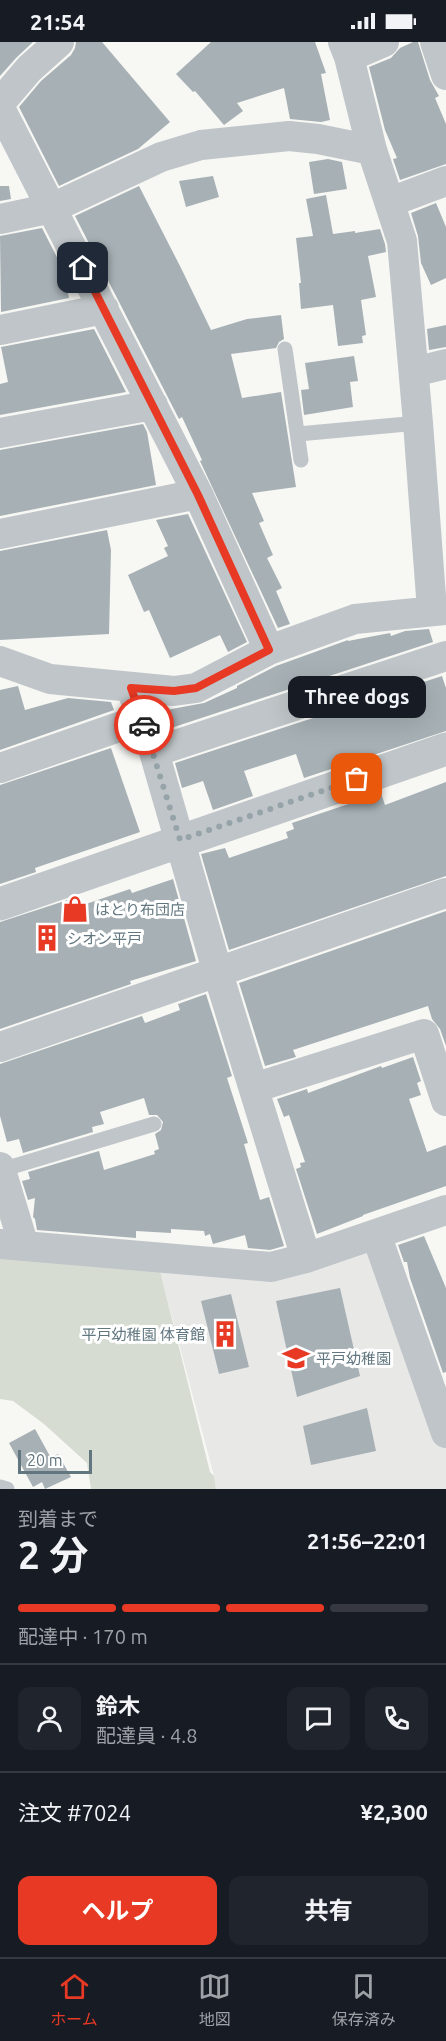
<!DOCTYPE html>
<html lang="ja">
<meta charset="utf-8">
<style>
:root{--surface:#171b24;--page:#20242c;--text:#f1f3f6;--muted:#9ea1a6;--line:#363941;--accent:#e73924}
body{margin:0;font-family:Ubuntu,"Noto Sans JP",sans-serif;background:var(--page);color:var(--text);height:100vh;display:flex;flex-direction:column;font-size:22px;white-space:nowrap}
*{box-sizing:border-box;margin:0}
p{font-size:20px;color:var(--muted)}
.icon{flex:none;width:33px;height:33px;fill:none;stroke:currentColor;stroke-width:2;stroke-linecap:round;stroke-linejoin:round}
.map{position:relative;height:1447px;overflow:hidden}
.panel{display:flex;flex-direction:column;background:var(--surface);flex:1}
.panel>*{flex:none}
.scale{position:absolute;left:18px;bottom:15px;width:74px;box-sizing:border-box;padding-left:6px;border:3px solid #61767f;border-top:0;font-size:16px;line-height:21px;white-space:nowrap;color:#61767f;-webkit-text-stroke:4px #fff;paint-order:stroke}
.pin{position:absolute;display:grid;place-items:center;width:51px;height:51px;color:#fff;margin:-26px;border-radius:12px;box-shadow:0 3px 9px #0006}
.courier{position:absolute;display:grid;place-items:center;width:60px;height:60px;margin:-30px;border:4px solid #e73924;border-radius:50%;background:#fff;color:#222;box-shadow:0 2px 8px #0007}
.bubble{position:absolute;height:42px;border-radius:12px;background:var(--surface);box-shadow:0 6px 24px #0002;font-size:20px;font-weight:700;line-height:42px;text-align:center}
.head em{font-style:normal;font-weight:700}
.head div{display:flex;flex-direction:column-reverse}
.head{display:flex;align-items:center;justify-content:space-between;height:102px;padding:0 18px}
h1{font-size:39px;font-weight:700;line-height:45px}
.bar{display:grid;grid-template-columns:repeat(4,1fr);gap:9px 6px;align-content:center;height:72px;padding:0 18px}
.bar i{height:8px;border-radius:4px;background:var(--line)}
.bar .selected{background:var(--accent)}
.bar p{grid-column:span 4}
.line{display:flex;align-items:center;gap:15px;padding:0 18px;border-top:2px solid var(--line)}
.line div{flex:1}
.round{display:grid;place-items:center;flex:none;width:63px;height:63px;border-radius:12px;background:var(--page)}
.primary-button{display:flex;gap:12px;margin-top:auto;padding:12px 18px}
.primary-button a{flex:1;height:69px;border-radius:12px;background:var(--accent);color:#fff;font-size:24px;font-weight:700;line-height:69px;text-align:center}
.primary-button a+a{background:var(--page);color:var(--text)}
.status{display:flex;justify-content:space-between;align-items:center;height:42px;padding:0 30px;background:var(--surface);direction:ltr}
.status svg{height:16px;fill:currentColor}
.tabs{display:flex;justify-content:space-around;align-items:center;height:84px;border-top:2px solid var(--line);background:var(--surface);font-size:16px;color:var(--muted)}
.tabs a{display:grid;justify-items:center;gap:3px}
.tabs .selected{color:var(--accent)}
.map>svg:first-child{display:block}
</style>
<div class="status"><b>21:54</b><svg viewBox="0 0 49 12"><path d="M0 12V9h3v3zM5 12V6h3v6zM10 12V3h3v9zM15 12V0h3v12zM26 1h20v11H26zM47 4h2v5h-2z"/></svg></div>
<div class="map">
<svg width="446" height="1447" viewBox="0 0 446 1447">
<rect width="100%" height="100%" fill="#f7f7f4"/>
<path fill="#e8e8e7" d="M369 1205 438 1399 446 1406V1447H216L214 1434 159 1226Z"/>
<path fill="#d7dcd3" d="M0 1214 159 1225 210 1430 214 1434 216 1447H91L87 1421 44 1382 13 1359 0 1357Z"/>
<path fill="#a7b1b5" d="M0 0H33L16 16 0 34Z
M76 0H102L170 80 138 107 59 144 19 65 41 39 71 13 75 6Z
M211 0H315L326 31 321 32 330 78 321 80 290 77 284 46 237 61 243 69 224 83 195 49 193 50 176 32Z
M413 0H418L430 38 439 54 435 56 446 82V122L400 138 393 117 397 116 385 88 369 25 391 16 400 6Z
M328 117 342 120 347 147 314 152 309 120Z
M213 134 219 155 186 165 179 139Z
M0 144H9L11 157 0 159Z
M139 144 181 226 211 288 247 277 281 273 284 297 279 300 276 306 231 312 242 356 281 350 296 445 252 451 264 479 259 481 273 513 267 516 282 546 276 549 290 582 278 586 200 419 202 418 182 375 179 377 75 174Z
M326 153 333 192 355 189V191L380 187 385 202 386 210 368 214 376 255 361 258 366 293 362 294 363 301 338 304 333 263 301 267 299 241H301L296 196 313 194 306 157Z
M436 161 446 185V236L431 243 421 221 418 194 411 171Z
M42 186 63 227 69 256 1 270 0 194Z
M446 283V305L429 308 427 287Z
M94 287 126 350 0 373V342L8 340 1 305Z
M354 314 358 339 350 340 353 365 304 373 301 348 309 347 305 321Z
M143 382 147 390 156 443 0 474V408Z
M188 472 247 600 228 610 220 593 170 616 149 568 144 570 128 533 168 514 164 506 168 504 156 478Z
M107 488 111 508 109 592 0 598V509Z
M429 587 433 600 165 688 159 674 167 672 166 668 204 661 237 646V644L276 624 348 598V599L390 591 391 594 405 589Z
M442 634 446 646V689L304 736 296 712 244 729 253 754 213 768 203 739 182 746 175 721Z
M18 644 25 668 68 656 111 660 114 668 0 708V648Z
M111 706 140 790 35 826 36 830 0 842V743Z
M446 740V834L229 908 201 812 225 806 229 816 288 796 286 790 294 787 292 781 381 751 385 763Z
M173 837 196 919 130 939 131 942 0 987V880L80 854 83 863 130 847 132 851Z
M446 869V1004L440 987 432 977 428 964 293 1008 296 1015 265 1024 239 941Z
M206 952 232 1034 227 1036 248 1101 244 1102 260 1158 269 1155 284 1204 270 1208 248 1206 245 1193 213 1202 210 1192 205 1194 204 1189 171 1187V1191L136 1189V1196L37 1188 35 1177 33 1175 35 1156 28 1158 22 1139 30 1137 28 1130 99 1109 104 1128 155 1112 154 1109 159 1107 155 1092 161 1088 163 1080 157 1073H149L144 1056 100 1070 104 1082 92 1085 93 1090 23 1111 19 1097 7 1100 0 1074V1022L142 974 145 981 180 968 178 962Z
M413 1015 421 1039 417 1041 421 1053 409 1057 427 1110 446 1103V1144L363 1173V1174L317 1192 296 1127 301 1125 300 1121 305 1120 289 1073 284 1075 277 1057 307 1047 308 1051 381 1024 382 1026Z
M424 1194 446 1246V1330L443 1331 410 1236 407 1220H404L398 1203Z
M340 1246 360 1334 297 1355 276 1259Z
M231 1252 249 1325 219 1332 201 1259Z
M367 1366 376 1409 311 1423 303 1384Z
M35 1387 51 1416 58 1412 71 1435 45 1447 42 1440 33 1445 9 1401Z"/>
<g fill="none" stroke-linecap="round" stroke-linejoin="round">
<path stroke="#bfc5c8" stroke-width="15" d="M285 307 301 418
M298 392 418 381
M1 1128 154 1082
M0 1445 7 1447"/>
<path stroke="#bfc5c8" stroke-width="30" d="M343 0 349 15 372 108 402 199 418 381 432 568
M435 0 446 33
M349 15 384 0
M0 61 29 27 59 0
M0 66 198 452 269 608
M390 160 446 139
M0 177 52 166 161 115 201 103 289 94 318 97 372 108
M0 288 104 267
M414 330 446 322
M0 391 153 363
M0 492 198 452
M0 619 50 637 174 649 196 646 269 608 355 577 446 568
M131 646 154 710 217 928 306 1216
M154 710 446 614
M0 726 142 677
M0 1005 446 851
M254 1046 424 992 446 1059
M0 1125 24 1204
M376 1192 446 1391
M0 1202 271 1225 306 1216 446 1168"/>
<path stroke="#bfc5c8" stroke-width="33" d="M0 862 446 707"/>
</g>
<g fill="none" stroke-linecap="round" stroke-linejoin="round">
<path stroke="#96a3a8" stroke-width="6" stroke-dasharray="0 10.8" d="M144 683 180 798 357 737"/>
<path stroke="#e73924" stroke-width="8" d="M83 226 198 453 269 608 196 646 174 649 131 646 144 683"/>
</g>
<defs>
<symbol id="shop-bare" viewBox="-9 -9 18 18"><path d="M-5-2.5h2.3a2.7 3.5 0 0 1 5.4 0H5L5.5 6h-11ZM-1.5-2.5h3a1.5 2.3 0 0 0-3 0Z" fill="#e73924" stroke="#fff" stroke-width="2.5" paint-order="stroke"/></symbol>
<symbol id="building-bare" viewBox="-9 -9 18 18"><path d="M-4-6H4V6H1V3H-1V6H-4ZM-2.5-4.3h1.7v1.8h-1.7ZM.8-4.3h1.7v1.8H.8ZM-2.5-1h1.7V.8h-1.7ZM.8-1h1.7V.8H.8Z" fill="#e73924" stroke="#fff" stroke-width="2.5" paint-order="stroke"/></symbol>
<symbol id="school-bare" viewBox="-9 -9 18 18"><path d="M0-5L7-2L0 1L-7-2ZM-4 1L0 2.5L4 1V4Q0 6-4 4Z" fill="#e73924" stroke="#fff" stroke-width="2.5" paint-order="stroke"/></symbol>
</defs>
<g fill-rule="evenodd">
<use href="#shop-bare" x="56" y="848" width="38" height="38"/>
<use href="#building-bare" x="28" y="877" width="38" height="38"/>
<use href="#building-bare" x="206" y="1273" width="38" height="38"/>
<use href="#school-bare" x="277" y="1297" width="38" height="38"/>
</g>
<g text-anchor="middle" dominant-baseline="central" stroke-width="6" stroke-linejoin="round" paint-order="stroke">
<g font-size="15" fill="#61767f" stroke="#fff" text-anchor="start">
<text x="95" y="867">はとり布団店</text>
<text x="67" y="896">シオン平戸</text>
<text x="205" y="1292" text-anchor="end">平戸幼稚園 体育館</text>
<text x="316" y="1316">平戸幼稚園</text>
</g>
</g>
</svg>
<div class="scale">20 m</div>
<div class="pin" style="left:357px;top:737px;background:#ea580c"><svg class="icon" aria-label="bag" viewBox="0 0 24 24"><path d="M5 8h14l-1 12H6zM9 8a3 3 0 0 1 6 0"/></svg></div>
<div class="pin" style="left:83px;top:226px;background:#1f2937"><svg class="icon" aria-label="home" viewBox="0 0 24 24"><path d="M3 11l9-7 9 7M6 9v11h12V9"/></svg></div>
<div class="courier" style="left:144px;top:683px"><svg class="icon" aria-label="car" viewBox="0 0 24 24"><path d="M5 17H2v-5l4-1 3-4h7l3 4 3 1v5h-3M9 17h6M6 11h13"/><circle cx="7" cy="17" r="2"/><circle cx="17" cy="17" r="2"/></svg></div>
<div class="bubble" style="left:288px;top:634px;width:138px">Three dogs</div>
</div>
<section class="panel">
<div class="head"><div><h1>2 分</h1><p>到着まで</p></div><em>21:56–22:01</em></div>
<div class="bar"><i class="selected"></i><i class="selected"></i><i class="selected"></i><i></i><p>配達中 · 170 m</p></div>
<div class="line" style="height:108px"><a class="round"><svg class="icon" aria-label="person" viewBox="0 0 24 24"><circle cx="12" cy="8" r="4"/><path d="M4 21q1-7 8-7t8 7"/></svg></a><div><b>鈴木</b><p>配達員 · 4.8</p></div><a class="round"><svg class="icon" aria-label="chat" viewBox="0 0 24 24"><path d="M4 5h16v11H9l-5 4z"/></svg></a><a class="round"><svg class="icon" aria-label="phone" viewBox="0 0 24 24"><path d="M5 4h4l2 5-3 2q2 4 5 5l2-3 5 2v4C11 20 4 13 5 4z"/></svg></a></div>
<div class="line" style="height:78px"><div>注文 #7024</div><b>¥2,300</b></div>
<div class="primary-button"><a>ヘルプ</a><a>共有</a></div>
</section>
<nav class="tabs">
<a class="selected"><svg class="icon" aria-label="home" viewBox="0 0 24 24"><path d="M3 11l9-7 9 7M6 9v11h12V9"/></svg>ホーム</a>
<a><svg class="icon" aria-label="map" viewBox="0 0 24 24"><path d="M3 6l6-2 6 2 6-2v14l-6 2-6-2-6 2zM9 4v14M15 6v14"/></svg>地図</a>
<a><svg class="icon" aria-label="saved" viewBox="0 0 24 24"><path d="M7 4h10v16l-5-4-5 4z"/></svg>保存済み</a>
</nav>
